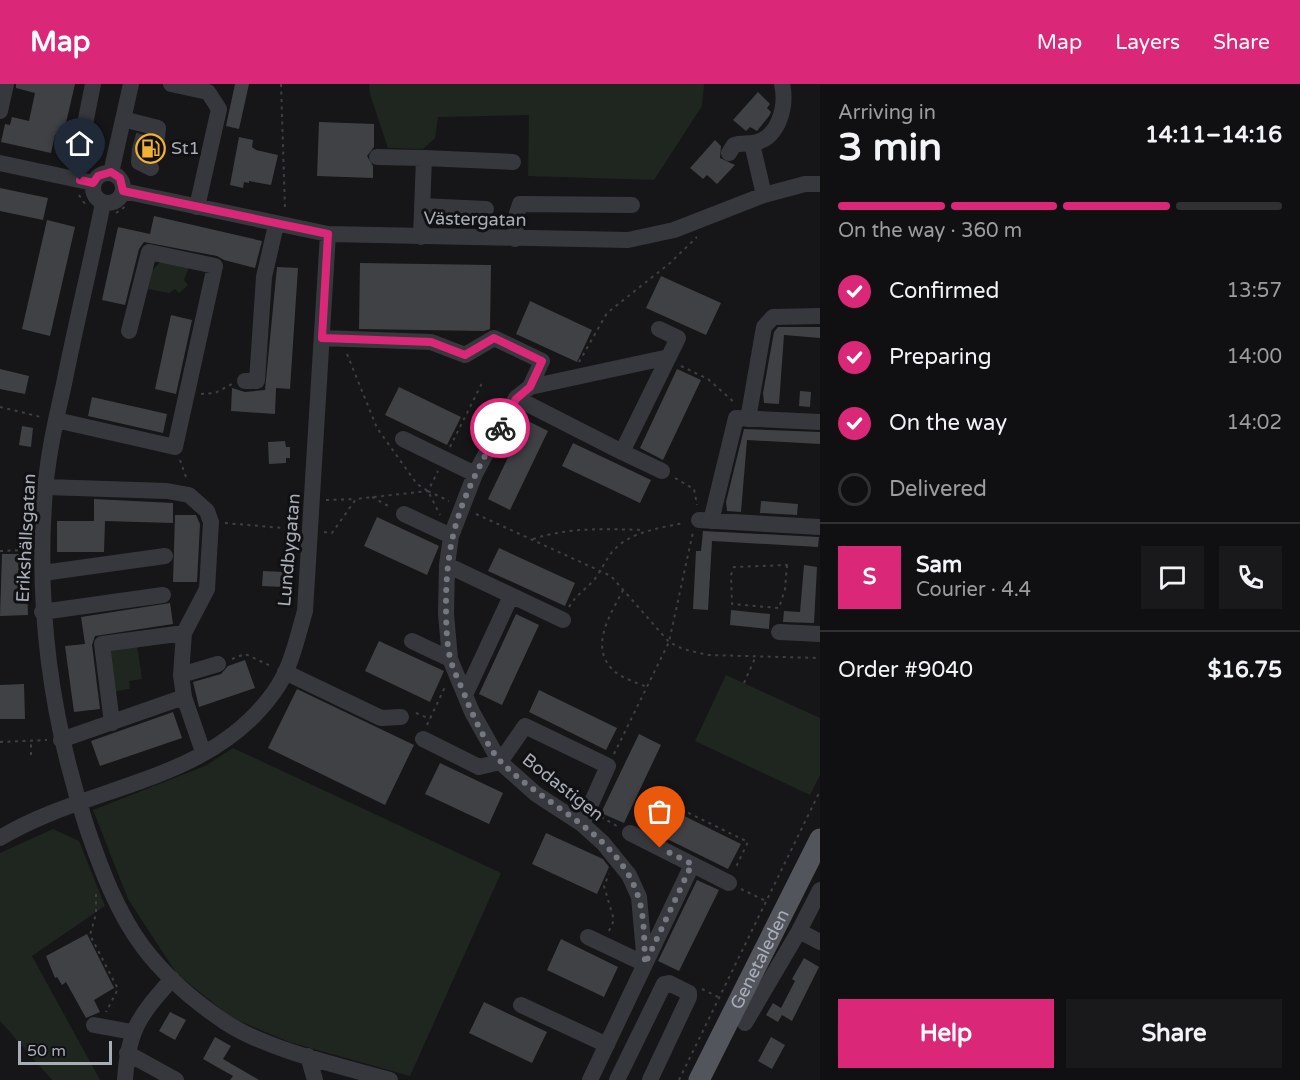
<!DOCTYPE html>
<meta charset="utf-8">
<style>
:root{--surface:#101012;--page:#19191b;--text:#f1f3f6;--muted:#9c9d9f;--line:#303032;--accent:#db2777}
body{margin:0;font-family:"Varela Round",sans-serif;background:var(--page);color:var(--text);height:100vh;display:flex;flex-direction:column;font-size:22px;white-space:nowrap}
*{box-sizing:border-box;margin:0}
p{font-size:20px;color:var(--muted)}
.icon{flex:none;width:33px;height:33px;fill:none;stroke:currentColor;stroke-width:2;stroke-linecap:round;stroke-linejoin:round}
.map{position:relative;flex:1;overflow:hidden}
.drawer{display:flex;flex-direction:column;background:var(--surface);width:480px}
.drawer>*{flex:none}
.scale{position:absolute;left:18px;bottom:15px;width:94px;box-sizing:border-box;padding-left:6px;border:3px solid #a8adb8;border-top:0;font-size:16px;line-height:21px;white-space:nowrap;color:#a8adb8;-webkit-text-stroke:4px #111113;paint-order:stroke}
.pin{position:absolute;display:grid;place-items:center;width:51px;height:51px;color:#fff;margin:-62px -26px;border-radius:50% 50% 50% 0;rotate:-45deg;box-shadow:0 0 6px #0007}
.pin .icon{rotate:45deg}
.courier{position:absolute;display:grid;place-items:center;width:60px;height:60px;margin:-30px;border:4px solid #db2777;border-radius:50%;background:#fff;color:#222;box-shadow:0 2px 8px #0007}
.summary em{font-style:normal;font-weight:700}
.summary div{display:flex;flex-direction:column-reverse}
.summary{display:flex;align-items:center;justify-content:space-between;height:102px;padding:0 18px}
h1{font-size:39px;font-weight:700;line-height:45px}
.bar{display:grid;grid-template-columns:repeat(4,1fr);gap:9px 6px;align-content:center;height:72px;padding:0 18px}
.bar i{height:8px;border-radius:4px;background:var(--line)}
.bar .selected{background:var(--accent)}
.bar p{grid-column:span 4}
.line{display:flex;align-items:center;gap:15px;padding:0 18px;border-top:2px solid var(--line)}
.line div{flex:1}
.round{display:grid;place-items:center;flex:none;width:63px;height:63px;border-radius:0px;background:var(--page)}
ol{padding:0 18px;list-style:none}
li{display:flex;align-items:center;gap:18px;height:66px}
li p{margin-inline-start:auto}
li .icon{padding:6px;border-radius:50%;background:var(--accent);color:#fff;stroke-width:4}
li:last-child{color:var(--muted)}
li i{width:33px;height:33px;border:3px solid var(--line);border-radius:50%}
.cta{display:flex;gap:12px;margin-top:auto;padding:12px 18px}
.cta a{flex:1;height:69px;border-radius:0px;background:var(--accent);color:#fff;font-size:24px;font-weight:700;line-height:69px;text-align:center}
.cta a+a{background:var(--page);color:var(--text)}
header{display:flex;align-items:center;gap:36px;box-sizing:border-box;height:84px;padding:0 30px;background:var(--accent);color:#fff}
header strong{font-size:28px}
nav{display:flex;gap:33px;margin-inline-start:auto;font-size:21px}
main{display:flex;flex:1;min-height:0}
.map>svg:first-child{display:block}
</style>
<header>
<strong>Map</strong>
<nav><a>Map</a><a>Layers</a><a>Share</a></nav>
</header>
<main>
<div class="map">
<svg width="820" height="996" viewBox="0 0 820 996">
<rect width="100%" height="100%" fill="#161618"/>
<path fill="#1e261f" d="M369 0H704L702 22 654 96 528 92 529 31 438 33 435 54 423 65 388 64 370 10Z
M160 178 189 183 184 196 188 201 179 209 175 205 169 209 148 205 152 187Z
M137 561 142 595 129 597 130 605 110 608 108 566Z
M726 591 820 634V691L810 711 695 657Z
M233 664 501 789 410 992 289 958 232 934 177 890 128 815 93 726 205 682Z
M53 745 79 757 105 822 32 872 100 996H52L0 937V769Z"/>
<path fill="#404145" d="M16 0H75L63 52 55 51 51 69 1 58 5 40 10 41 12 33 29 37 35 9 16 4Z
M235 0H249L239 45 226 42Z
M758 8 770 20 767 24 771 28 769 32 757 47 750 43 746 47 733 36Z
M319 38 374 40V63L367 72 373 82V94L317 92Z
M239 53 253 56 252 63 256 66 278 71 271 101 249 97V99L244 98 243 104 230 101Z
M715 56 721 62 720 74 735 81 717 100 707 91 703 95 690 84Z
M0 104 48 114 43 136 0 127Z
M154 132 262 157 255 184 224 176 217 172 144 158 139 165 125 221 102 216 118 143 150 150Z
M47 136 75 143 50 252 22 245Z
M360 179 491 181 490 245 484 247 359 245Z
M277 183 298 184 290 305 276 304 275 330 231 327 232 304 245 308 265 306Z
M661 192 721 219 706 251 646 224Z
M530 217 592 246 577 278 516 250Z
M171 231 192 236 176 310 155 305Z
M778 243H820V254L784 251 779 320 764 319 763 309 774 248Z
M0 285 29 292 25 310 0 305Z
M677 285 701 296 663 376 640 364Z
M399 303 461 333 447 361 385 331Z
M800 307 811 308 810 323 799 322Z
M92 313 167 330 163 349 88 332Z
M526 336 548 347 510 426 488 415Z
M22 342 33 344 31 363 19 361Z
M744 345 820 348V360L747 356 741 428 727 427 726 418Z
M285 357 286 363H290V374H286V379L269 380 268 358Z
M573 359 651 396 640 419 562 382Z
M94 415 173 419V439L105 437 104 468H57V437H94Z
M761 417 798 420 797 431 760 429Z
M175 431H196L200 440 197 498H173Z
M377 433 439 462 427 491 364 462Z
M703 447 819 453 818 463 712 457 708 526 693 525 696 467H701Z
M499 464 575 499 565 522 488 487Z
M2 470H26L28 531 0 532Z
M804 481 817 483 814 539 783 538 784 527 800 528Z
M263 487 284 488 283 503 262 502Z
M170 519 173 540 95 552 92 561 100 625 74 628 65 562 85 560 81 533Z
M731 526 770 530 769 545 730 541Z
M516 530 539 541 502 621 479 610Z
M379 557 444 587 430 618 365 587Z
M245 576 255 604 199 623 193 598 221 590 228 582Z
M24 600 25 635H0V601Z
M297 605 414 661 385 721 268 664Z
M539 606 617 644 606 666 529 628Z
M173 628 182 654 100 682 91 657Z
M639 650 661 661 624 739 601 729Z
M440 679 503 709 489 740 425 710Z
M662 721 741 760 728 785 649 746Z
M546 749 603 775 609 783 597 810 532 780Z
M697 796 719 806 679 887 658 877Z
M87 850 114 904 94 916 100 928 86 934 66 898 62 901 57 893 55 894 46 872Z
M561 855 618 883 604 913 547 886Z
M804 874 819 883 792 937 782 931 778 938 766 931 773 919 781 924 795 897 792 895Z
M484 918 547 948 532 979 469 949Z
M170 928 186 936 175 956 159 947Z
M215 953 231 962 223 975 259 996H230L233 992 203 975Z
M771 953 785 961 772 985 758 977Z"/>
<g fill="none" stroke-linecap="round" stroke-linejoin="round">
<path stroke="#333438" stroke-width="16" stroke-dasharray="16 8" stroke-linecap="butt" d="M140 65 144 51"/>
<path stroke="#3d3f44" stroke-width="2" stroke-dasharray="3 4.5" stroke-linecap="butt" d="M281 0 285 125
M85 81H92L100 73
M79 111 87 123
M116 129 126 122
M347 270 377 344 417 400 428 407 440 431
M579 278 607 229 670 179 697 153
M681 282 708 295 735 319
M201 310 215 309 232 300
M0 323 41 333
M450 363 483 297
M180 376 187 396
M675 394 694 405 697 421
M428 407 449 417
M372 413 390 423
M326 416 356 415
M476 430 611 492 669 558 683 565 708 571 820 574
M225 439 294 445
M324 448 332 449 356 415 428 407 438 387
M533 455C570 443 605 445 643 446
M0 467 27 466
M787 481 785 505 779 524 732 520 731 491 734 483Z
M623 506C611 530 588 563 614 587 622 594 637 599 647 603
M569 523C576 511 585 506 594 496 601 487 605 477 612 468 629 448 659 444 684 439
M232 575 245 570 271 582
M744 599 756 572
M416 629 430 635
M427 641 445 603
M0 658 47 656
M614 670 669 558 693 448
M31 671V657
M601 733 617 742
M648 741 660 715 748 758 735 785
M741 805 766 817
M96 810V830L90 851 118 905 106 928
M609 847 614 836 604 802 609 790
M702 905 718 913
M679 996 820 707"/>
<path stroke="#37383d" stroke-width="16" d="M171 0 208 8 219 25 197 123
M0 27 6 0
M123 35 158 44 156 62
M82 55 93 0
M752 60 764 111
M140 65 139 78 151 84
M729 69 734 61C740 59 746 60 753 59 779 55 787 22 782 0
M377 73 424 74 421 153
M424 74 513 78
M0 79 93 99
M93 104a15 15 0 1 1 30 0a15 15 0 1 1-30 0Z
M111 89 131 0
M123 107 328 150 628 156 674 146 764 111 805 100H820
M103 119C91 179 76 239 64 300 55 339 46 380 44 420 37 530 52 639 87 744 101 785 117 828 143 863 165 892 195 918 225 938 267 966 341 982 390 996
M422 122 486 125
M515 155 517 129 520 120 632 121
M322 254 431 258 465 271 494 254 542 277 530 303
M245 297H257L264 193 276 141
M516 314 622 368 678 254 659 245
M748 335 764 243 773 233 820 232
M56 336 175 363 215 182 149 168 129 247
M403 355 475 390
M622 368 662 387
M46 403 167 407 189 411 207 427 211 438 207 505 184 549 181 591 184 613 201 662
M404 430 451 452
M699 436 820 443
M711 437 736 334 820 338
M447 481 563 536
M43 489 165 472
M42 528 163 511
M779 548 820 550
M412 557 450 575
M285 588 381 634 401 633
M181 591 218 580
M465 611 511 512
M112 639 102 560 184 549
M423 655 479 683 500 678 525 642 608 682 582 740
M61 656 184 613
M630 749 729 799
M0 754C89 700 209 700 274 608 291 585 297 554 305 527L328 150
M799 847 820 858
M588 853 645 880 692 781
M521 921 607 961
M745 939 799 847 820 806
M94 941 132 948
M127 969 176 996
M308 972 315 996
M125 996C128 946 139 932 172 895
M590 996 645 880 639 813 629 791 603 759 582 740 536 710 500 678 472 628 450 575 446 530 447 481 451 452 475 390 516 314 530 303 669 273
M617 996 664 900 669 899 689 909V913L650 996"/>
<path stroke="#53555c" stroke-width="21" id="s1" d="M699 996 820 755"/>
</g>
<g fill="none" stroke-linecap="round" stroke-linejoin="round">
<path stroke="#757880" stroke-width="6" stroke-dasharray="0 10.8" d="M500 344C466 406 447 443 446 515 446 534 446 556 450 574 454 589 462 603 467 617 474 634 490 668 503 680 547 723 618 750 638 812 645 833 644 858 645 880L692 780 660 764"/>
<path stroke="#db2777" stroke-width="8" d="M80 96 93 99 98 92 111 88 120 94 123 107 328 150 322 254 431 258 465 271 494 254 542 277 530 303 516 315 500 344"/>
</g>
<defs>
<symbol id="fuel-ring" viewBox="-11 -11 22 22"><circle r="9.5" fill="#111113" stroke="#f2b134" stroke-width="1.5"/><path d="M-5.5-6h7V0h2V4h1.3V-2.5L3-4.5l.8-.8L6-3V5H2.5V1h-1V6h-7ZM-4.2-4.7v3.2H.2V-4.7Z" fill="#f2b134"/></symbol>
</defs>
<g fill-rule="evenodd">
<use href="#fuel-ring" x="134" y="48" width="33" height="33"/>
</g>
<g text-anchor="middle" dominant-baseline="central" stroke-width="6" stroke-linejoin="round" paint-order="stroke">
<g font-size="18" fill="#a8adb8" stroke="#111113" text-anchor="start">
<text x="171" y="64">St1</text>
</g>
<g font-size="18" fill="#a8adb8" stroke="#111113">
<text transform="translate(475 135) rotate(1)">Västergatan</text>
<text transform="translate(26 454) rotate(-87)">Erikshällsgatan</text>
<text transform="translate(289 466) rotate(-85)">Lundbygatan</text>
<text transform="translate(563 703) rotate(38)">Bodastigen</text>
<text stroke="none"><textPath href="#s1" startOffset="135">Genetaleden</textPath></text>
</g>
</g>
</svg>
<div class="scale">50 m</div>
<div class="pin" style="left:660px;top:764px;background:#ea580c"><svg class="icon" aria-label="bag" viewBox="0 0 24 24"><path d="M5 8h14l-1 12H6zM9 8a3 3 0 0 1 6 0"/></svg></div>
<div class="pin" style="left:80px;top:96px;background:#1f2937"><svg class="icon" aria-label="home" viewBox="0 0 24 24"><path d="M3 11l9-7 9 7M6 9v11h12V9"/></svg></div>
<div class="courier" style="left:500px;top:344px"><svg class="icon" aria-label="bike" viewBox="0 0 24 24"><circle cx="6" cy="16" r="4"/><circle cx="18" cy="16" r="4"/><path d="M6 16l4-8h5l3 8M10 8l3 8H6M13 5h3"/></svg></div>
</div>
<section class="drawer">
<div class="summary"><div><h1>3 min</h1><p>Arriving in</p></div><em>14:11–14:16</em></div>
<div class="bar"><i class="selected"></i><i class="selected"></i><i class="selected"></i><i></i><p>On the way · 360 m</p></div>
<ol>
<li><svg class="icon" aria-label="check" viewBox="0 0 24 24"><path d="M5 12l5 5 9-10"/></svg>Confirmed<p>13:57</p></li>
<li><svg class="icon" aria-label="check" viewBox="0 0 24 24"><path d="M5 12l5 5 9-10"/></svg>Preparing<p>14:00</p></li>
<li><svg class="icon" aria-label="check" viewBox="0 0 24 24"><path d="M5 12l5 5 9-10"/></svg>On the way<p>14:02</p></li>
<li><i></i>Delivered</li>
</ol>
<div class="line" style="height:108px"><b class="round" style="background:var(--accent);color:#fff">S</b><div><b>Sam</b><p>Courier · 4.4</p></div><a class="round"><svg class="icon" aria-label="chat" viewBox="0 0 24 24"><path d="M4 5h16v11H9l-5 4z"/></svg></a><a class="round"><svg class="icon" aria-label="phone" viewBox="0 0 24 24"><path d="M5 4h4l2 5-3 2q2 4 5 5l2-3 5 2v4C11 20 4 13 5 4z"/></svg></a></div>
<div class="line" style="height:78px"><div>Order #9040</div><b>$16.75</b></div>
<div class="cta"><a>Help</a><a>Share</a></div>
</section>
</main>
